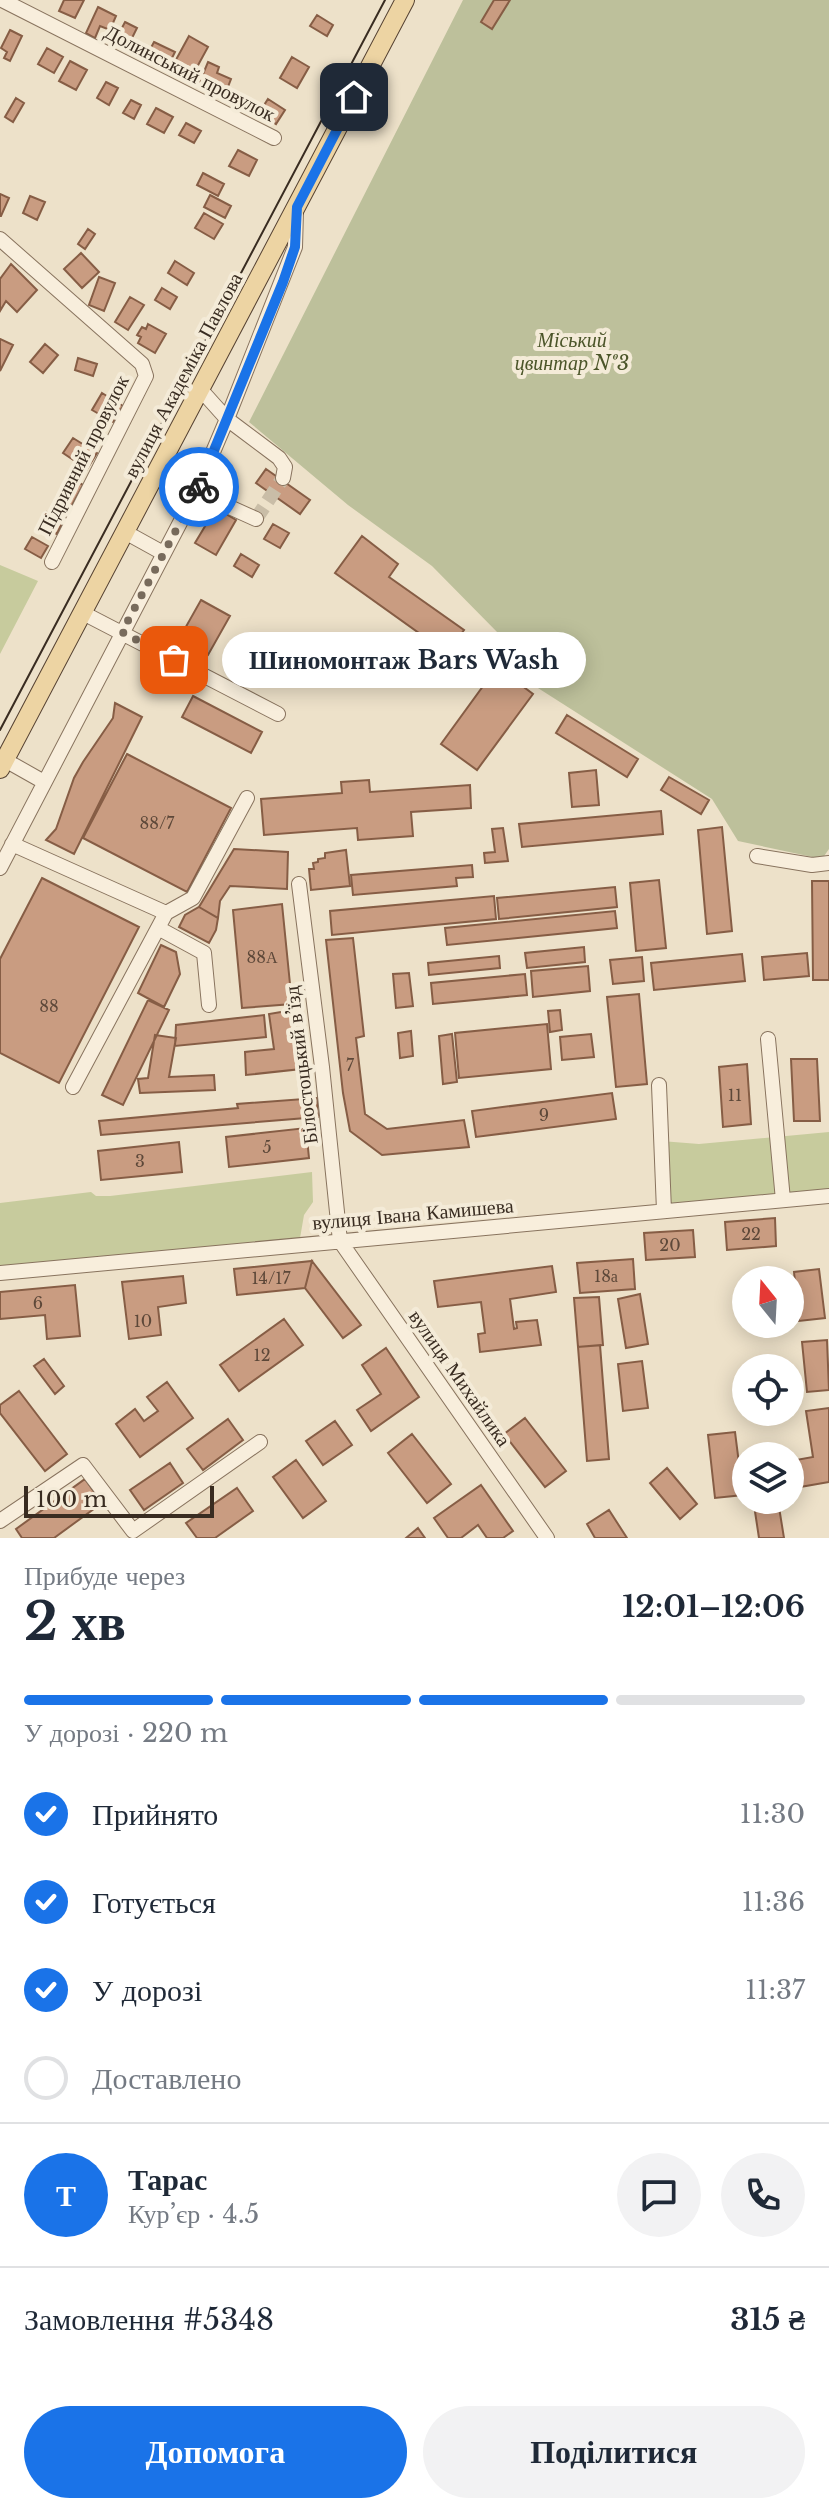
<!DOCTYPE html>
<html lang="uk">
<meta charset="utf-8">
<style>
:root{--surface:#fff;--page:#f2f2f3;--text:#1f2937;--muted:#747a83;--line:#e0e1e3;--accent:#1a73e8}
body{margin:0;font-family:"Libre Baskerville",serif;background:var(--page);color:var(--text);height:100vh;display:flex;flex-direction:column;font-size:30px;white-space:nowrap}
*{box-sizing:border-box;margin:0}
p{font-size:26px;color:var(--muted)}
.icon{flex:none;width:44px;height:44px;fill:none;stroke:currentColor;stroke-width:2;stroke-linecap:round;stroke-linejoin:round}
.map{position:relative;height:1538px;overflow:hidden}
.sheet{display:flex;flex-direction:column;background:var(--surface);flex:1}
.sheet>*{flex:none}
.needle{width:52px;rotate:342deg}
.controls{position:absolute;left:732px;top:1266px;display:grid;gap:16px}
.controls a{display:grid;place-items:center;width:72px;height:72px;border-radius:50%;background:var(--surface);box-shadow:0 4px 20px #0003;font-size:40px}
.scale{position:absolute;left:24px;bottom:20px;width:190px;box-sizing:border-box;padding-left:8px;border:4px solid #392c21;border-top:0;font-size:22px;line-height:28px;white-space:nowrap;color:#392c21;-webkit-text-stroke:6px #f4ebd8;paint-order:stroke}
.pin{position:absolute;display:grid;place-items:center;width:68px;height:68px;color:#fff;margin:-34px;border-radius:16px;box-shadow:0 4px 12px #0006}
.courier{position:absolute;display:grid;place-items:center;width:80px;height:80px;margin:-40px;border:6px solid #1a73e8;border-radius:50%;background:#fff;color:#222;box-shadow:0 2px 10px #0007}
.bubble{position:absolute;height:56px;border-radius:28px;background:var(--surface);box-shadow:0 4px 20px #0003;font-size:26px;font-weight:800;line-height:56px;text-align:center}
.headline em{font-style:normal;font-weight:800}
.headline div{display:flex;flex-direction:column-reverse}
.headline{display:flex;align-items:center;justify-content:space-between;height:136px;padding:0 24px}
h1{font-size:52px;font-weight:800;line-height:60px}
.bar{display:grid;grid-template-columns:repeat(4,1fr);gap:12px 8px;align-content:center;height:96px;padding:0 24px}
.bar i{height:10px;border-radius:6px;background:var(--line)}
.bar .current{background:var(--accent)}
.bar p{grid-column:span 4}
.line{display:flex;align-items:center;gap:20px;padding:0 24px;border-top:2px solid var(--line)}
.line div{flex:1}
.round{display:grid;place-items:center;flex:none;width:84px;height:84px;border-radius:42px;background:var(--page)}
ol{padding:0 24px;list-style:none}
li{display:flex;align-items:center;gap:24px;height:88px}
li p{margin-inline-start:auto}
li .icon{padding:8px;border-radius:50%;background:var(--accent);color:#fff;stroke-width:4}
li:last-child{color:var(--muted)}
li i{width:44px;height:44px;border:4px solid var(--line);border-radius:50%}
.button{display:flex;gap:16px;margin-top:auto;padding:16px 24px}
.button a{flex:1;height:92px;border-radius:48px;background:var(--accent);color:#fff;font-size:32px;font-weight:800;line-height:92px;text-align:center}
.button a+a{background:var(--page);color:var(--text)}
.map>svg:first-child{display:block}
</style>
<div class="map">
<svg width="829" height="1538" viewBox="0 0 829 1538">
<rect width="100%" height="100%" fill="#ede1c9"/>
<path fill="#c7cb9d" d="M0 565 38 581 0 654Z
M829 1132V1196L664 1211 661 1141 699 1144Z
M312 1172 313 1202 304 1215 299 1244 0 1273V1203L91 1192 96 1196H110Z"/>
<path fill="#bdc09b" d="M463 0H829V849L822 859 738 841 712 799 516 674 499 634 432 566 348 505 249 422Z"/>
<path fill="#c99c81" stroke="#865d45" stroke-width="2" d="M64 0H84L75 18 59 11Z
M494 0H510L492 29 481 22Z
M98 7 116 16 110 30 100 26 95 38 86 33Z
M317 15 333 25 327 36 310 26Z
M125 22 137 28 128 46 116 39Z
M10 30 22 36 10 61 4 58 7 52 1 48Z
M189 36 208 47 191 78 172 67Z
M154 42 175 52 168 66 147 55Z
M47 48 63 57 54 73 38 64Z
M292 57 309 67 297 88 280 78Z
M70 61 87 70 76 90 59 81Z
M208 62 219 67 217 73 231 79 224 97 198 86Z
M106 82 118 88 109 105 97 98Z
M16 98 24 103 13 122 5 117Z
M268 99 285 110 276 124 259 113Z
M131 100 141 105 134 119 123 113Z
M156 108 173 117 164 133 147 124Z
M186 123 201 131 194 143 179 135Z
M238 150 257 160 249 176 229 166Z
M203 173 224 184 218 196 197 185Z
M0 194 9 198 1 216H0Z
M210 195 231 206 225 218 204 207Z
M30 196 45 202 37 220 23 213Z
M204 213 223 224 214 239 195 228Z
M88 229 95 234 85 249 78 244Z
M81 253 99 272 82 288 64 269Z
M175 261 194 273 187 285 168 273Z
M11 264 37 290 17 312 6 301 0 311V279Z
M99 277 115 283 104 311 89 305Z
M162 288 177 297 170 309 155 300Z
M130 297 144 305 128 330 115 322Z
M148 324 166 334 155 353 138 343 141 337 137 335 142 327 146 329Z
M0 339 13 345 0 371Z
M45 344 58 355 43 373 30 362Z
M78 358 97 364 93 376 75 370Z
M102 393 123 406 113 422 92 410Z
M73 438 97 453 87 469 63 453Z
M266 469 310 500 300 514 256 483Z
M68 477 83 485 70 509 55 501Z
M216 508 236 520 216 555 195 543Z
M47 512 63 521 57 534 40 525Z
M273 524 289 533 280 548 264 539Z
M362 536 398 564 389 577 464 630 447 653 335 573Z
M32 537 48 546 41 558 25 549Z
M241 554 259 565 252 577 234 566Z
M201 600 230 616 208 655 179 639Z
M497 667 533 694 477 770 441 744Z
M193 696 262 732 251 753 182 717Z
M115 703 142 717 74 854 46 840 56 829 74 778 83 762 113 718Z
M567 715 638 759 627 777 556 733Z
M127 754 231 808 187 892 83 838Z
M596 770 599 805 572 807 569 773Z
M669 777 709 800 701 814 661 790Z
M369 780 370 792 470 785 471 808 411 812 413 836 358 840 357 828 264 835 261 799 342 793 341 782Z
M661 811 663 834 522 847 519 824Z
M722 827 732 931 707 934 698 830Z
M503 828 508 861 485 863 484 853 495 852 492 829Z
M234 849 288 852 287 889 230 886 220 901 218 918 199 907Z
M346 850 350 886 311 890 309 869H314L313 863 318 862V859L325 858V853Z
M472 865 473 877 456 878 457 886 353 895 351 875Z
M42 878 139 927 59 1083 0 1053V959Z
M659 880 666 948 636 951 630 883Z
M812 881H829V980H813Z
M615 887 617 907 499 919 497 898Z
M494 896 496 919 332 935 330 911Z
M282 904 292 1004 242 1008 233 910Z
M199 907 218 918 216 930 209 943 179 927 185 915Z
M615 911 617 928 447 945 445 928Z
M353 938 364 1036 356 1038 365 1114 387 1129 464 1120 469 1147 382 1155 350 1131 343 1093 326 940Z
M161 945 176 952 180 974 164 1007 138 993Z
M584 947 585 962 527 968 525 953Z
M807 953 809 976 764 980 762 957Z
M742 954 745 981 654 990 651 963Z
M499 956 500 968 429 975 428 963Z
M642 957 644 981 613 984 610 960Z
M588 966 590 991 533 997 531 971Z
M409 973 413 1006 396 1008 393 974Z
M525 974 527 995 433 1004 431 983Z
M639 994 647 1084 616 1087 607 997Z
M148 1000 169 1010 123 1105 102 1095Z
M293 1010 301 1069 246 1075 245 1052 274 1049 269 1014Z
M560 1010 562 1030 550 1032 548 1011Z
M264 1015 266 1037 175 1046 176 1025Z
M547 1024 551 1069 459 1078 455 1033Z
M411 1031 413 1056 400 1058 398 1033Z
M452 1034 457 1082 443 1084 439 1036Z
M591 1034 594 1057 562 1060 560 1037Z
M155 1035 176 1038 169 1077 214 1075 215 1090 140 1093 138 1079 148 1078Z
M791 1059H817L820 1121H794Z
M747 1064 751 1124 723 1127 719 1067Z
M612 1093 616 1119 476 1137 472 1111Z
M317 1098 318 1117 101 1135 99 1121 238 1108 237 1104Z
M306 1128 309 1158 229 1167 226 1137Z
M179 1142 182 1172 101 1180 98 1151Z
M775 1218 776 1246 727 1250 725 1222Z
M693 1230 695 1257 646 1260 644 1233Z
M633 1259 635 1289 580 1293 577 1263Z
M312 1261 305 1288 237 1295 234 1269Z
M312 1261 361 1325 343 1338 305 1288Z
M552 1266 556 1292 510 1299 514 1329 517 1328 516 1322 537 1320 541 1345 480 1352 478 1334 485 1333 481 1302 438 1307 434 1281Z
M819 1269 825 1318 799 1321 794 1272Z
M183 1276 186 1303 158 1307 161 1335 129 1339 122 1282Z
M75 1285 80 1336 47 1339 45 1315 0 1319V1292Z
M640 1294 648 1344 626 1348 618 1299Z
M599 1297 603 1345 578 1347 574 1298Z
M284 1319 303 1345 239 1391 220 1365Z
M827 1340 829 1390 807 1392 802 1342Z
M600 1345 609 1459 587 1461 578 1347Z
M386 1348 419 1397 371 1431 357 1410 381 1394 362 1365Z
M44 1359 64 1386 55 1394 34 1366Z
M642 1361 648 1408 623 1411 618 1364Z
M167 1382 193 1418 140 1457 116 1424 135 1409 144 1421 158 1411 147 1397Z
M19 1391 67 1454 45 1471 0 1413V1405Z
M829 1408V1482L800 1487 796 1460 813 1457 806 1411Z
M525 1418 566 1471 545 1487 504 1434Z
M228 1419 243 1440 203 1470 187 1449Z
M335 1421 352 1445 323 1465 306 1441Z
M735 1432 743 1495 715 1498 708 1435Z
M412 1434 451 1484 427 1503 388 1453Z
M296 1460 326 1501 303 1518 273 1477Z
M170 1463 183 1483 144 1510 130 1490Z
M667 1468 697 1504 680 1519 650 1483Z
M85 1479 102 1503 54 1538H22L16 1529Z
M481 1485 513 1531 503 1538H487L478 1525 461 1538H448L434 1518Z
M237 1488 253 1511 215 1538H197L186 1523Z
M778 1501 784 1538H759L754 1505Z
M609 1510 627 1538H595L587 1524Z
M418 1528 425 1538H406Z"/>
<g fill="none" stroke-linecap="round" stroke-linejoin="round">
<path stroke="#c9bda7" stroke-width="14" stroke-dasharray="14 7" stroke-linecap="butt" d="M256 519 283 478"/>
<defs>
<path id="minor" d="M2 0 274 138
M0 239 142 364 146 376 52 562
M157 471 196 492 256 519
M283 478 285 467 279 458 227 419 295 247 296 211
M125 532 163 553
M83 613 278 714
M5 760 44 782
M12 844 166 913
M757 856 812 865 829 863
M0 868 196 492 227 419 201 390
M299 884 322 1067 340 1241 547 1538
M158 928 204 953 209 1005
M768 1039 783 1200
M659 1085 664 1211
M73 1087 166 913 193 898 247 798
M0 1273 829 1196
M0 1521 83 1465 133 1531 260 1442"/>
<path id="major" d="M0 769 405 0"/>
</defs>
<use href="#minor" stroke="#88735e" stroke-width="16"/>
<use href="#major" stroke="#564232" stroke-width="20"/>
<use href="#minor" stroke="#f8eedc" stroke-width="14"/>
<use href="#major" stroke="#edd4a3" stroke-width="18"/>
<path stroke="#392c21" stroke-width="2" d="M0 730 385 0"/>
</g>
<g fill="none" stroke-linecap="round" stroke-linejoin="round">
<path stroke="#786b5c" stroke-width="8" stroke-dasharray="0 14.4" d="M174 660 122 632 199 487"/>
<path stroke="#1a73e8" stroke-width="10" d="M199 487 283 282 295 247 297 207 354 97"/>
</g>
<g text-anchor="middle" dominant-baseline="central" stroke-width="8" stroke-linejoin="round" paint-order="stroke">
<g font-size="16" fill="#5d4839">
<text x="157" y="823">88/7</text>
<text x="262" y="957">88А</text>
<text x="49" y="1006">88</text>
<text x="350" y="1065">7</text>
<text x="735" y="1095">11</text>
<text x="544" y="1115">9</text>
<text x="267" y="1147">5</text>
<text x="140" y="1161">3</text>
<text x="751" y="1234">22</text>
<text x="670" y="1245">20</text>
<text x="606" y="1276">18а</text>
<text x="271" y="1278">14/17</text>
<text x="38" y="1303">6</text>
<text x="143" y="1321">10</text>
<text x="262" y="1355">12</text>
</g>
<g font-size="20" fill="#392c21" stroke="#f4ebd8">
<text transform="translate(190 73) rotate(27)">Долинський провулок</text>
<text transform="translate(183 375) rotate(-62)">вулиця Академіка Павлова</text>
<text transform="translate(83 455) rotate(-63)">Підривний провулок</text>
<text transform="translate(301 1065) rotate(-97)">Білостоцький в’їзд</text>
<text transform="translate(413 1214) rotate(-5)">вулиця Івана Камишева</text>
<text transform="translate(460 1378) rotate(55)">вулиця Михайлика</text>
</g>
<g font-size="20" font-style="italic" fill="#4b5529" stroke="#f4ebd8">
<text x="572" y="340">Міський<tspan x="572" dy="23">цвинтар №3</tspan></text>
</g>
</g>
</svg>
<div class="controls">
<a><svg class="needle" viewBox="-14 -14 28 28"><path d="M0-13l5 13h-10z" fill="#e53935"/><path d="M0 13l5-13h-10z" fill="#747a83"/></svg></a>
<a><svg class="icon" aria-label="locate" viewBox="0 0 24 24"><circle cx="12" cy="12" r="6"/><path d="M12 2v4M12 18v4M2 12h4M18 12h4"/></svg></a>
<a><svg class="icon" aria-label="layers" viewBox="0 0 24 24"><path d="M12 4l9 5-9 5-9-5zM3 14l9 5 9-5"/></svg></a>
</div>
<div class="scale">100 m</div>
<div class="pin" style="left:174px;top:660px;background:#ea580c"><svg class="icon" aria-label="bag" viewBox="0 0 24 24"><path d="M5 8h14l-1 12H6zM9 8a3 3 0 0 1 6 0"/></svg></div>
<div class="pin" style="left:354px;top:97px;background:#1f2937"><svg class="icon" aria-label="home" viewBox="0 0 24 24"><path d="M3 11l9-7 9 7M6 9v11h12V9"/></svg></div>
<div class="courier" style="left:199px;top:487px"><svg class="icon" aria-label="bike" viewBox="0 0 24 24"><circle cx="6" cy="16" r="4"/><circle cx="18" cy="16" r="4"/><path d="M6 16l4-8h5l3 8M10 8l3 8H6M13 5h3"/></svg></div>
<div class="bubble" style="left:222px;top:632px;width:364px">Шиномонтаж Bars Wash</div>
</div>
<section class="sheet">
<div class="headline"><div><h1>2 хв</h1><p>Прибуде через</p></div><em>12:01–12:06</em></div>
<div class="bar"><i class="current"></i><i class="current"></i><i class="current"></i><i></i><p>У дорозі · 220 m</p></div>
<ol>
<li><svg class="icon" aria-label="check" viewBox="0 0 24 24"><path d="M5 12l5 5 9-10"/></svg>Прийнято<p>11:30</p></li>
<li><svg class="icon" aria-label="check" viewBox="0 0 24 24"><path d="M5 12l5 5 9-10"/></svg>Готується<p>11:36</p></li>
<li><svg class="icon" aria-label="check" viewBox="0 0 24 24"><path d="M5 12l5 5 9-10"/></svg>У дорозі<p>11:37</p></li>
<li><i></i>Доставлено</li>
</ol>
<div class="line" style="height:144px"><b class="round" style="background:var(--accent);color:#fff">Т</b><div><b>Тарас</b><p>Кур’єр · 4.5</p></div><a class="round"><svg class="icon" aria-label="chat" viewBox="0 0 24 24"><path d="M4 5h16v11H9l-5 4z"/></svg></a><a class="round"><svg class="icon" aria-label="phone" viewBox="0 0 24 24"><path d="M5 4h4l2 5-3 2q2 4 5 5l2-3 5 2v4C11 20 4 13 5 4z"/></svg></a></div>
<div class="line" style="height:104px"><div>Замовлення #5348</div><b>315 ₴</b></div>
<div class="button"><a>Допомога</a><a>Поділитися</a></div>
</section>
